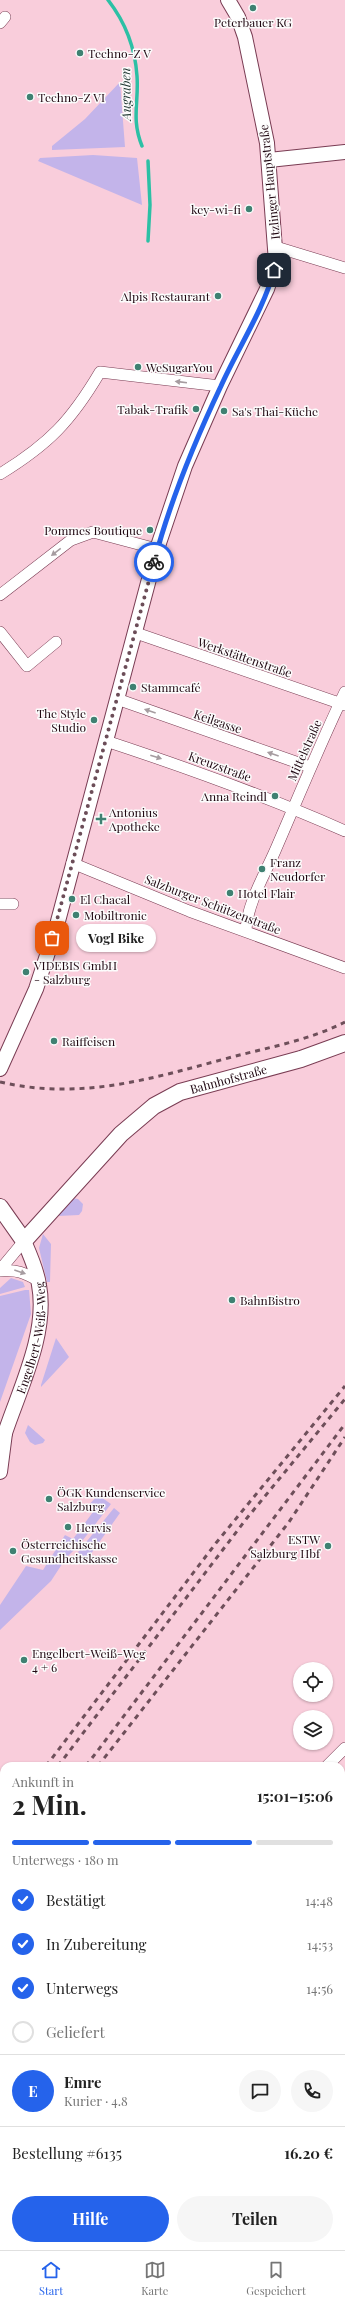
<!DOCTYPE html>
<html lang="de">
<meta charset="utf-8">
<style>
:root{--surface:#fff;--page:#f6f6f6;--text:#222;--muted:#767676;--line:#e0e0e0;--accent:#2563eb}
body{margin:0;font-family:"Playfair Display",serif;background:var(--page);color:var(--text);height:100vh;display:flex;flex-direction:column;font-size:15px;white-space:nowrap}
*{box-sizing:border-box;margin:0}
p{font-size:13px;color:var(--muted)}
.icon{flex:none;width:22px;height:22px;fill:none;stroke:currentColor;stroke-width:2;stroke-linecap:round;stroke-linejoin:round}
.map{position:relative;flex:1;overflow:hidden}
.panel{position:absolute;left:0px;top:1762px;width:345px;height:488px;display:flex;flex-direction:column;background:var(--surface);border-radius:12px 12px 0 0;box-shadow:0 1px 3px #0004}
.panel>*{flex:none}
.tools{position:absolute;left:293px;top:1662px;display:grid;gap:8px}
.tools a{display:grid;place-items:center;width:40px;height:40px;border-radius:50%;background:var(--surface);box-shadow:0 1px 3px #0004;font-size:20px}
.pin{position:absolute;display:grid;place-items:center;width:34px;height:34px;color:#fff;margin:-17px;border-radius:8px;box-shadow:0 2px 6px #0006}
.courier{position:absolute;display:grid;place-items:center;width:40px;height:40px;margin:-20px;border:3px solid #2563eb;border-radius:50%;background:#fff;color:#222;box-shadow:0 1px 5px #0007}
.bubble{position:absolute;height:28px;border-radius:14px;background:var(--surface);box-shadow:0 1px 3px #0004;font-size:13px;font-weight:700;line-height:28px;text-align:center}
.headline em{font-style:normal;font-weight:700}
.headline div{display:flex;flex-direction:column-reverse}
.headline{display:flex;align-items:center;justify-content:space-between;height:68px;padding:0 12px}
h1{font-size:26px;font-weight:700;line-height:30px}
.bar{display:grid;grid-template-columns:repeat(4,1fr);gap:6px 4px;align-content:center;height:48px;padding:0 12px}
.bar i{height:5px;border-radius:3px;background:var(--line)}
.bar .selected{background:var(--accent)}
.bar p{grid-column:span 4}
.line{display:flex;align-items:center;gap:10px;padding:0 12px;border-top:1px solid var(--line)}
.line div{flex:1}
.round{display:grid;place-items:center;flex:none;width:42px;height:42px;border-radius:21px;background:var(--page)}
ol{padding:0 12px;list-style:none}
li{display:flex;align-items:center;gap:12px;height:44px}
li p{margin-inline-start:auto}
li .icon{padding:4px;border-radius:50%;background:var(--accent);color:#fff;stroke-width:4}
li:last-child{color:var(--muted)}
li i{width:22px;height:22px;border:2px solid var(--line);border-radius:50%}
.action{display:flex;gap:8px;margin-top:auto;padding:8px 12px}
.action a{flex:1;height:46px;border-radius:24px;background:var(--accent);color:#fff;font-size:16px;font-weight:700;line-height:46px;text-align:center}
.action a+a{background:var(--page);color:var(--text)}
.tabs{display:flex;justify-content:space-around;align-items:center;height:56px;border-top:1px solid var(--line);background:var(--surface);font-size:11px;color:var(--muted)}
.tabs a{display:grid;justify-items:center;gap:2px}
.tabs .selected{color:var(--accent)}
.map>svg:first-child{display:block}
</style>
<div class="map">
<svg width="345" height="2250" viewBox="0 0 345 2250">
<rect width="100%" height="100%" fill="#f9cddb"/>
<path fill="#c3b4ea" d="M120 82 125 147 52 150V146L85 119Z
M93 155 137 158 142 205 38 161 40 158Z
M71 1198 78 1199 83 1204 82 1211 79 1215 58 1216Z
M43 1234 51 1244 50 1282H47L39 1248Z
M11 1278 23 1282 25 1287 0 1294V1288Z
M25 1290H29L31 1314 0 1402V1296Z
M56 1338 69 1357 41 1387V1385Z
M28 1425 45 1440 43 1443 35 1445 30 1442 25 1433Z
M98 1495 111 1504 79 1545 66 1558 51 1581 0 1630V1605L26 1566 43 1570 65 1535 73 1539 93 1512 87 1507Z
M114 1508 120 1513 86 1561 78 1552Z
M341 1961 345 1962V1997L341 1995Z
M345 2024V2088L341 2087V2036Z
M205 2246H245L252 2250H213Z"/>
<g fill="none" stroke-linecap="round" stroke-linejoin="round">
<path stroke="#2cc0a5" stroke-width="3.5" d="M108 0C126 23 135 47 137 76 139 102 131 119 142 146
M148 241 150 205 148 161"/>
<defs>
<path id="minor" d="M0 23 5 17
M276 247 345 268
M0 474C49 444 71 421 100 372L220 386
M0 595 71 540 93 532 157 549
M0 632 27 666 56 642
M136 633 345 705
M117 699 310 767
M106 741C188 768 266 796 345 831
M72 863 189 911 345 968
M0 904H13
M246 931C247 904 264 876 275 851 298 798 320 744 345 692
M0 1270 24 1241
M0 1271C16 1269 25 1273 39 1281
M327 1766 345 1748
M341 2093 345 2095
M0 2119 4 2112
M0 2141 4 2134
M62 2250 63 2246"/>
<g id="tertiary">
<path d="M269 160 345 152"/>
<path d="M0 1069 36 989 57 925 157 549 185 466 220 386 267 289 276 262 267 143 245 37 238 17 228 0"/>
<path id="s1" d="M0 1441 5 1433C20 1388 48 1333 39 1285 37 1270 30 1255 24 1241"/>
<path d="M0 1472 5 1433"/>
</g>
<g id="secondary">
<path id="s2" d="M0 1207 24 1241 121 1134 154 1106 180 1092 301 1059 345 1043"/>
</g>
</defs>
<use href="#minor" stroke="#793c53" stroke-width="12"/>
<use href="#tertiary" stroke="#793c53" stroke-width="16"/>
<use href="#secondary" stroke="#793c53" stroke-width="18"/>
<use href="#minor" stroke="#fff" stroke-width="11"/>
<use href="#tertiary" stroke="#fff" stroke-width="14"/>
<use href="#secondary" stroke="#fff" stroke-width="16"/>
<path stroke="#6e4f5a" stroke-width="3" stroke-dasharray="5 5" stroke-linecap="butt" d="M0 1082C83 1101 153 1078 232 1057 270 1047 310 1040 345 1022
M46 1766 216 1543 345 1386
M58 1766 247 1518 345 1399
M86 1766 345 1424
M98 1766 289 1522 345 1437
M0 1822 4 1817
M0 1837 4 1832
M0 1872 4 1867
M0 1885 4 1881"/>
</g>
<defs><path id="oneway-solid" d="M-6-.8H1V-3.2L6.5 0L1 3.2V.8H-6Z"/></defs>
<g fill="#a69ca0">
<use href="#oneway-solid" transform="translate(181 382) rotate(-173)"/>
<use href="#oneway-solid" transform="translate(56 552) rotate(142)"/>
<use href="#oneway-solid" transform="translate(150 711) rotate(-161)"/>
<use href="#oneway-solid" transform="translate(273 754) rotate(-161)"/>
<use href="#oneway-solid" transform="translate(156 757) rotate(18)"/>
<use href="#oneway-solid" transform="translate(20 1272) rotate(19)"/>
</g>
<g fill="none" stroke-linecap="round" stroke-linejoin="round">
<path stroke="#6c4d58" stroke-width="4" stroke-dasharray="0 7.2" d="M52 938 154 562"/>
<path stroke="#2563eb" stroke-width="5" d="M154 562C170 501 194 443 221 386 237 350 265 307 274 270"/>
</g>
<g fill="#3f8172" stroke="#fcfcfc" stroke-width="1.5">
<circle cx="253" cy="8" r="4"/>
<circle cx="80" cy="53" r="4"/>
<circle cx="30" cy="97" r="4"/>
<circle cx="249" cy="209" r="4"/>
<circle cx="218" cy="296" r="4"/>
<circle cx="138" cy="367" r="4"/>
<circle cx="196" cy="409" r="4"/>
<circle cx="224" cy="411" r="4"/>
<circle cx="150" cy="530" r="4"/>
<circle cx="133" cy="687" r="4"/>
<circle cx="94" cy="720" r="4"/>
<circle cx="275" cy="796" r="4"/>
<path d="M99 813h4v4h4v4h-4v4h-4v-4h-4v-4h4z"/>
<circle cx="262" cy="869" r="4"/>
<circle cx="230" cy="893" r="4"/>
<circle cx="72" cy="899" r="4"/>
<circle cx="76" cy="915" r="4"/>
<circle cx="26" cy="972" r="4"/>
<circle cx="54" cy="1041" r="4"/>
<circle cx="232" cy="1300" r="4"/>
<circle cx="49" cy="1499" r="4"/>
<circle cx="68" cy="1527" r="4"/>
<circle cx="328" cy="1546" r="4"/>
<circle cx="13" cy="1551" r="4"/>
<circle cx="24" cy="1660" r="4"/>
</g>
<g text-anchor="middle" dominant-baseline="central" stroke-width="3" stroke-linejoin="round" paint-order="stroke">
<g font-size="12" fill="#200812" stroke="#fcfcfc" text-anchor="start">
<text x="253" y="22" text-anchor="middle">Peterbauer KG</text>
<text x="88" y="53">Techno-Z V</text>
<text x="38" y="97">Techno-Z VI</text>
<text x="241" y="209" text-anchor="end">key-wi-fi</text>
<text x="210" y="296" text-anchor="end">Alpis Restaurant</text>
<text x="146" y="367">WeSugarYou</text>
<text x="188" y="409" text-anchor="end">Tabak-Trafik</text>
<text x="232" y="411">Sa's Thai-Küche</text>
<text x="142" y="530" text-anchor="end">Pommes Boutique</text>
<text x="141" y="687">Stammcafé</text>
<text x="86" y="713" text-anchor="end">The Style<tspan x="86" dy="14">Studio</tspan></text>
<text x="267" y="796" text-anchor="end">Anna Reindl</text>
<text x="109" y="812">Antonius<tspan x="109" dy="14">Apotheke</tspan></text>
<text x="270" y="862">Franz<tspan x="270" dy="14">Neudorfer</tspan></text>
<text x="238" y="893">Hotel Flair</text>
<text x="80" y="899">El Chacal</text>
<text x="84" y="915">Mobiltronic</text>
<text x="34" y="965">VIDEBIS GmbH<tspan x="34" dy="14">- Salzburg</tspan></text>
<text x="62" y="1041">Raiffeisen</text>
<text x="240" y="1300">BahnBistro</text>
<text x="57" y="1492">ÖGK Kundenservice<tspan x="57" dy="14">Salzburg</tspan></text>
<text x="76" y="1527">Hervis</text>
<text x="320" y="1539" text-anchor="end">ESTW<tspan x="320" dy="14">Salzburg Hbf</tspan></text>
<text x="21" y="1544">Österreichische<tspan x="21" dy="14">Gesundheitskasse</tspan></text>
<text x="32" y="1653">Engelbert-Weiß-Weg<tspan x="32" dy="14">4 + 6</tspan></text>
</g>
<g font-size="12" fill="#200812" stroke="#fcfcfc">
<text transform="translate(269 182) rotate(-96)">Itzlinger Hauptstraße</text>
<text transform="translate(245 657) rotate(19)">Werkstättenstraße</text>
<text transform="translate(218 721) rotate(19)">Keilgasse</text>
<text transform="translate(304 750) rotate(-66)">Mittelstraße</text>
<text transform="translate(220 766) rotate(20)">Kreuzstraße</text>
<text transform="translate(213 904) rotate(21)">Salzburger Schützenstraße</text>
<text stroke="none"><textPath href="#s2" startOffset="309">Bahnhofstraße</textPath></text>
<text stroke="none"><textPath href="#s1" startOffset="109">Engelbert-Weiß-Weg</textPath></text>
</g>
<g font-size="13" font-style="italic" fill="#213833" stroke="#fcfcfc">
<text transform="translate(125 94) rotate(-91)">Augraben</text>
</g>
</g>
</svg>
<div class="tools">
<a><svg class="icon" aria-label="locate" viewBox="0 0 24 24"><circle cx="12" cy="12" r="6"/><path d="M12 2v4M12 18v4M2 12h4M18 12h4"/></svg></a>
<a><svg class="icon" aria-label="layers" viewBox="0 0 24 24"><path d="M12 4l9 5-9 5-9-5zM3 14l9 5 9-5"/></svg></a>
</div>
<div class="pin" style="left:52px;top:938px;background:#ea580c"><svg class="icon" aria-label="bag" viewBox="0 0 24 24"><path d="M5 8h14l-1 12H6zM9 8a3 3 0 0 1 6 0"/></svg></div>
<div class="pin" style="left:274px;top:270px;background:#1f2937"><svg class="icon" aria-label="home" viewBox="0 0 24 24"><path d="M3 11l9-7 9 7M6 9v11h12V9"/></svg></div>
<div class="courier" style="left:154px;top:562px"><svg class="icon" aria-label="bike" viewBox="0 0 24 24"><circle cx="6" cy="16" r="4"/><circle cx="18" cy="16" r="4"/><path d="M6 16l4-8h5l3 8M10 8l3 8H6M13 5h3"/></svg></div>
<div class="bubble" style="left:76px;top:924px;width:80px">Vogl Bike</div>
<section class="panel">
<div class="headline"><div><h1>2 Min.</h1><p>Ankunft in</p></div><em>15:01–15:06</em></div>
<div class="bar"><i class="selected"></i><i class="selected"></i><i class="selected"></i><i></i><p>Unterwegs · 180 m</p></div>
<ol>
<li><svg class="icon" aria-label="check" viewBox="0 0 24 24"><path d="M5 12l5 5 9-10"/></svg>Bestätigt<p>14:48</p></li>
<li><svg class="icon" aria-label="check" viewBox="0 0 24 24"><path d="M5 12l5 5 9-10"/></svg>In Zubereitung<p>14:53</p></li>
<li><svg class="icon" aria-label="check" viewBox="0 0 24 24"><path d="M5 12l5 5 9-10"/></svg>Unterwegs<p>14:56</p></li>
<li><i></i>Geliefert</li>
</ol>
<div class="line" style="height:72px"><b class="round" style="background:var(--accent);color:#fff">E</b><div><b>Emre</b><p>Kurier · 4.8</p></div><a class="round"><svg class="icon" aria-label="chat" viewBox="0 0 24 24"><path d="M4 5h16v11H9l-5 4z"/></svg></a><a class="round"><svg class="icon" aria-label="phone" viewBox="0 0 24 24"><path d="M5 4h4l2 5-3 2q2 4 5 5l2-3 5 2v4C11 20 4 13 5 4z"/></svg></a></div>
<div class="line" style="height:52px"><div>Bestellung #6135</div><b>16.20 €</b></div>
<div class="action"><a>Hilfe</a><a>Teilen</a></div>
</section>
</div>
<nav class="tabs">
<a class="selected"><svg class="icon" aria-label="home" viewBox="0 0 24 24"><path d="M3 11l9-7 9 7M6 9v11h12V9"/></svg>Start</a>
<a><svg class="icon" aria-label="map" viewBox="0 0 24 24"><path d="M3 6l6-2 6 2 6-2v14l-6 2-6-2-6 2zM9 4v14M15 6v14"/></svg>Karte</a>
<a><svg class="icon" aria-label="saved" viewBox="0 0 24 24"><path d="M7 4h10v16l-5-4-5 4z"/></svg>Gespeichert</a>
</nav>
